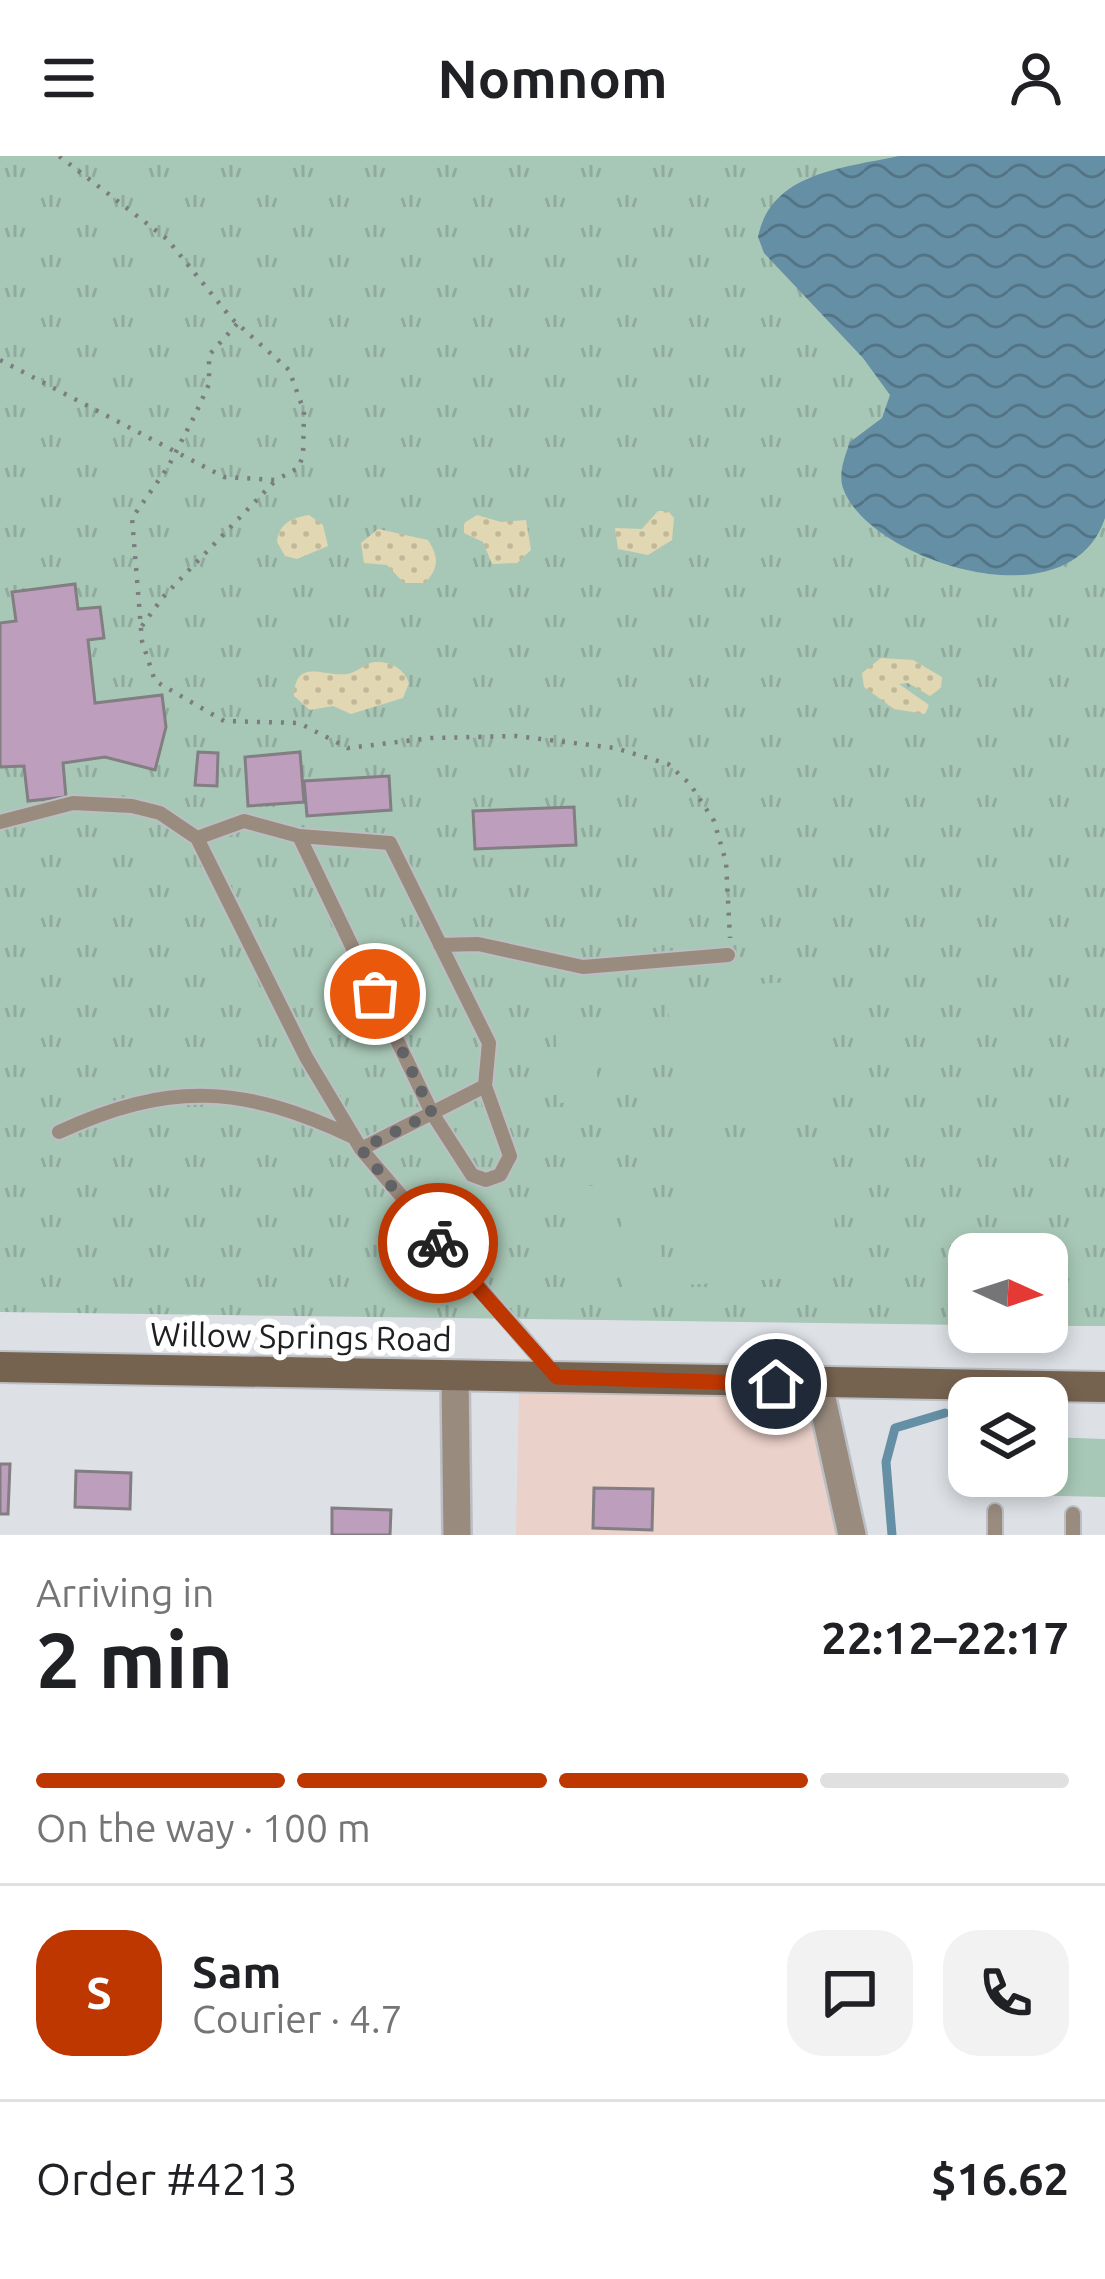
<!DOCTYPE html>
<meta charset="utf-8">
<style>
:root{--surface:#fff;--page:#f2f2f2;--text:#202124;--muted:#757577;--line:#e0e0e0;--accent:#be3600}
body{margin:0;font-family:Ubuntu,sans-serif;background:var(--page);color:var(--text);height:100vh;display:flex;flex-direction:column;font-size:45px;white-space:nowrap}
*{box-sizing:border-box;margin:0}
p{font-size:39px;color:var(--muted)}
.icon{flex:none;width:66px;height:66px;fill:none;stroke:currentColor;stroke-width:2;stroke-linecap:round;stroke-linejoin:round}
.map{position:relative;height:1379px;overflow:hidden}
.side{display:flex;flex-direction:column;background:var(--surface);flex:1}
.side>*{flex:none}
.needle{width:78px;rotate:93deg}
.controls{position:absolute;left:948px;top:1077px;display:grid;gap:24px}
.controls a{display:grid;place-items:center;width:120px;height:120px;border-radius:24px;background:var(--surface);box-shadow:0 6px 18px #0003;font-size:60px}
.pin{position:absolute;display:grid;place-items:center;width:102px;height:102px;color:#fff;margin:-51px;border:6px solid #fff;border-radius:50%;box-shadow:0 3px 12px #0007}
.courier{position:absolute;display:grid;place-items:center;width:120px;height:120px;margin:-60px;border:9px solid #be3600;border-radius:50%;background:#fff;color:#222;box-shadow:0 3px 15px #0007}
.summary em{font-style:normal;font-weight:600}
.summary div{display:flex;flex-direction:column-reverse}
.summary{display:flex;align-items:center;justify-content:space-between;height:204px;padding:0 36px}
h1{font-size:78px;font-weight:600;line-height:90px}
.bar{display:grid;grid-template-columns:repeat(4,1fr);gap:18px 12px;align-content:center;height:144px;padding:0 36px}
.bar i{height:15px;border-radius:9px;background:var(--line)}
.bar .selected{background:var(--accent)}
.bar p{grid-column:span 4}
.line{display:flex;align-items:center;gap:30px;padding:0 36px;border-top:3px solid var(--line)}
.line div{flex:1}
.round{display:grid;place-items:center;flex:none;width:126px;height:126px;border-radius:36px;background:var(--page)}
header{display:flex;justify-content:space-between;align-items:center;height:156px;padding:0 36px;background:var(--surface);font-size:54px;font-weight:600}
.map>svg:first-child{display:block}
</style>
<header><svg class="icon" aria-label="menu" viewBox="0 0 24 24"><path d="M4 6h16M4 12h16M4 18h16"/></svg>Nomnom<svg class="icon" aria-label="person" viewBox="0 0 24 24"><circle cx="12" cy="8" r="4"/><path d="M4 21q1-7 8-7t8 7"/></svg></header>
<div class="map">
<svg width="1105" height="1379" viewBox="0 0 1105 1379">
<defs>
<pattern id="grass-tufts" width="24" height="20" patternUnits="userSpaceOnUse" patternTransform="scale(3)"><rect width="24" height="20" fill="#a8c8b7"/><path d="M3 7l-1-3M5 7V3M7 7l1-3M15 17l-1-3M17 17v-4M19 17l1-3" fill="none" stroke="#90ab9d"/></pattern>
<pattern id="sand-dots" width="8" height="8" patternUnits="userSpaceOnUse" patternTransform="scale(3)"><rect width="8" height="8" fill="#e1d7b2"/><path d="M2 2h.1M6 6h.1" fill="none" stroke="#c1b899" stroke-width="1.8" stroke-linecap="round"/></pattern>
<pattern id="water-waves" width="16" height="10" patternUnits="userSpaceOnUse" patternTransform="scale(3)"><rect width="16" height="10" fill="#658fa4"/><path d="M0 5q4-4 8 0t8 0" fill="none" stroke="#537485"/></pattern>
</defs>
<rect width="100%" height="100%" fill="#dde1e6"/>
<path fill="#ead1c9" d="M519 1235 813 1243 838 1379H516Z"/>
<path fill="url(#grass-tufts)" d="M0 0H1105V1170H1047V1098H969V1169L0 1156Z"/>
<path fill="url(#sand-dots)" d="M658 355H668L674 362 672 384 648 399 618 393 615 372 642 373Z
M309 359 323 369 328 390 297 403 285 400 277 386C279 367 292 362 309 359Z
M477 359 501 366 526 364 531 394 517 407 492 408 483 386 464 377V367Z
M378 373 428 384C439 401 439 412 425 427H404L387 409 364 407 361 387Z
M881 502 913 504 942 521 941 532 930 540 908 527 899 528 929 549 925 558 894 553 864 531 862 517Z
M374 506C390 505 404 512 409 527L403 542 351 558 333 550 310 554 294 540C295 501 324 521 347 518 356 517 364 508 374 506Z"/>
<path fill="#a8c8b7" d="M821 824 830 962 677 972 667 834Z
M643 836 648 915 610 918 605 839Z
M593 865 599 944 560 947 555 868Z
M829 981 838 1119 685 1129 676 991Z
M603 1029 609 1108 570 1111 565 1032Z
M658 1050 664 1129 625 1132 620 1053Z
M1047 1281 1105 1283V1341L1013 1339 1014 1320H1047Z"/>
<path fill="url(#water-waves)" d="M899 0H1105V362C1069 472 866 402 843 332 838 317 845 300 850 286L882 262 890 239 863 202 764 97 758 81C771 16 844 12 899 0Z"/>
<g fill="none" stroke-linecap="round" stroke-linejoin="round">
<path stroke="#658fa4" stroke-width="9" d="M892 1379 886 1306 895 1272 945 1257"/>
</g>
<path fill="#bd9ebc" stroke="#827e82" stroke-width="3" d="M75 428 78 453 100 451 104 482 88 484 95 547 162 539 166 571 155 614 105 601 63 607 66 641 28 645 24 610 0 611V467L16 465 12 436Z
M198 596 218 597 217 630 195 629Z
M300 596 304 646 248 650 245 601Z
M389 620 391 654 307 660 304 625Z
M574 651 576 689 475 693 473 655Z
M0 1308H10L8 1358H0Z
M76 1315 131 1317 130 1353 75 1351Z
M594 1332 653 1333 652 1374 593 1372Z
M332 1352 391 1354 390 1379H332Z"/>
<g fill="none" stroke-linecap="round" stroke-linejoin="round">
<defs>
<path id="lane" d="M0 666 73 647 132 650 160 657 197 682 306 901 361 993 554 1218
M197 682 244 665 299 680
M440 789 478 788 583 811 728 799
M59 976C169 925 244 929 353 981
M361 993 485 930 489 887 390 687 299 680 432 957 472 1019 486 1024 500 1019 510 1000 485 930
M995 1379V1355
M1073 1379V1358"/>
<path id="street" d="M455 1219 457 1379
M819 1229 852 1379"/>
<path id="secondary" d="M0 1211 1105 1231"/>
</defs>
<use href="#lane" stroke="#bbbec3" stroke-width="18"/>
<use href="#street" stroke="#bbbec3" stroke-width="32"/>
<use href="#secondary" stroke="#bbbec3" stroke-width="34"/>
<path stroke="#7b7d81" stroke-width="4.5" stroke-dasharray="3 9" stroke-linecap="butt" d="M237 168 209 199V228L195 259 168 311 132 362 142 485 155 525 224 565 299 567 348 592 431 582 516 580 615 592 668 608 690 628 714 665 726 706 730 782
M0 204 224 321 276 324 298 312 303 300 304 255 289 214 232 163 167 83 59 0
M142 470 163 441 276 324"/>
<use href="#lane" stroke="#998b7e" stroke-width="14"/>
<use href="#street" stroke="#998b7e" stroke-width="27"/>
<use href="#secondary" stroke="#75624f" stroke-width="30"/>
</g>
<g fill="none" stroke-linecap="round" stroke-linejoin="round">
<path stroke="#616366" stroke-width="12" stroke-dasharray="0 21.6" d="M375 838 432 957 361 993 438 1087"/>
<path stroke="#be3600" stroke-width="15" d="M438 1087 557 1221 776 1228"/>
</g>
<g text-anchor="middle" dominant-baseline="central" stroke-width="12" stroke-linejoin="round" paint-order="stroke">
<g font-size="33" fill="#1e1f21" stroke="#fff">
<text transform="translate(301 1180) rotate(1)">Willow Springs Road</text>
</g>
</g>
</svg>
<div class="controls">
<a><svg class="needle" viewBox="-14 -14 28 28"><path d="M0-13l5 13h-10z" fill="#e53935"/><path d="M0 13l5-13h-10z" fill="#757577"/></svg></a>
<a><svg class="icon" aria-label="layers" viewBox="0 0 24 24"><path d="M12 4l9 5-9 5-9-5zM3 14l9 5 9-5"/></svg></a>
</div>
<div class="pin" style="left:375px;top:838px;background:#ea580c"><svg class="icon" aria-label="bag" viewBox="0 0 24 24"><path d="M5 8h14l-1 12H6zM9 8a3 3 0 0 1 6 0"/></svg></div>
<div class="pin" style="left:776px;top:1228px;background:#1f2937"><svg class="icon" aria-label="home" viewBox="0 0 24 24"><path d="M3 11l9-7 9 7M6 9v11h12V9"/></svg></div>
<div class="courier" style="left:438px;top:1087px"><svg class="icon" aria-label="bike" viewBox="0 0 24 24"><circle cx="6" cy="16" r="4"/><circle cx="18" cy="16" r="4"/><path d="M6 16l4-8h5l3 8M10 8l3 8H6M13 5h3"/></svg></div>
</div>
<section class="side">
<div class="summary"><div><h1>2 min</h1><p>Arriving in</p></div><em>22:12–22:17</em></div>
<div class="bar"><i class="selected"></i><i class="selected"></i><i class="selected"></i><i></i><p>On the way · 100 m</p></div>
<div class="line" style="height:216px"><b class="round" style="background:var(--accent);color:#fff">S</b><div><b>Sam</b><p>Courier · 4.7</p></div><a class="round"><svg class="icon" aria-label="chat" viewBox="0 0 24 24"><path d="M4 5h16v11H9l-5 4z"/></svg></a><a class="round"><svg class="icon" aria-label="phone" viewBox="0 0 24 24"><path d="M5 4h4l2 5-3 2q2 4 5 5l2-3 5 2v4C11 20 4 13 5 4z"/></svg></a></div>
<div class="line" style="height:156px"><div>Order #4213</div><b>$16.62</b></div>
</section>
